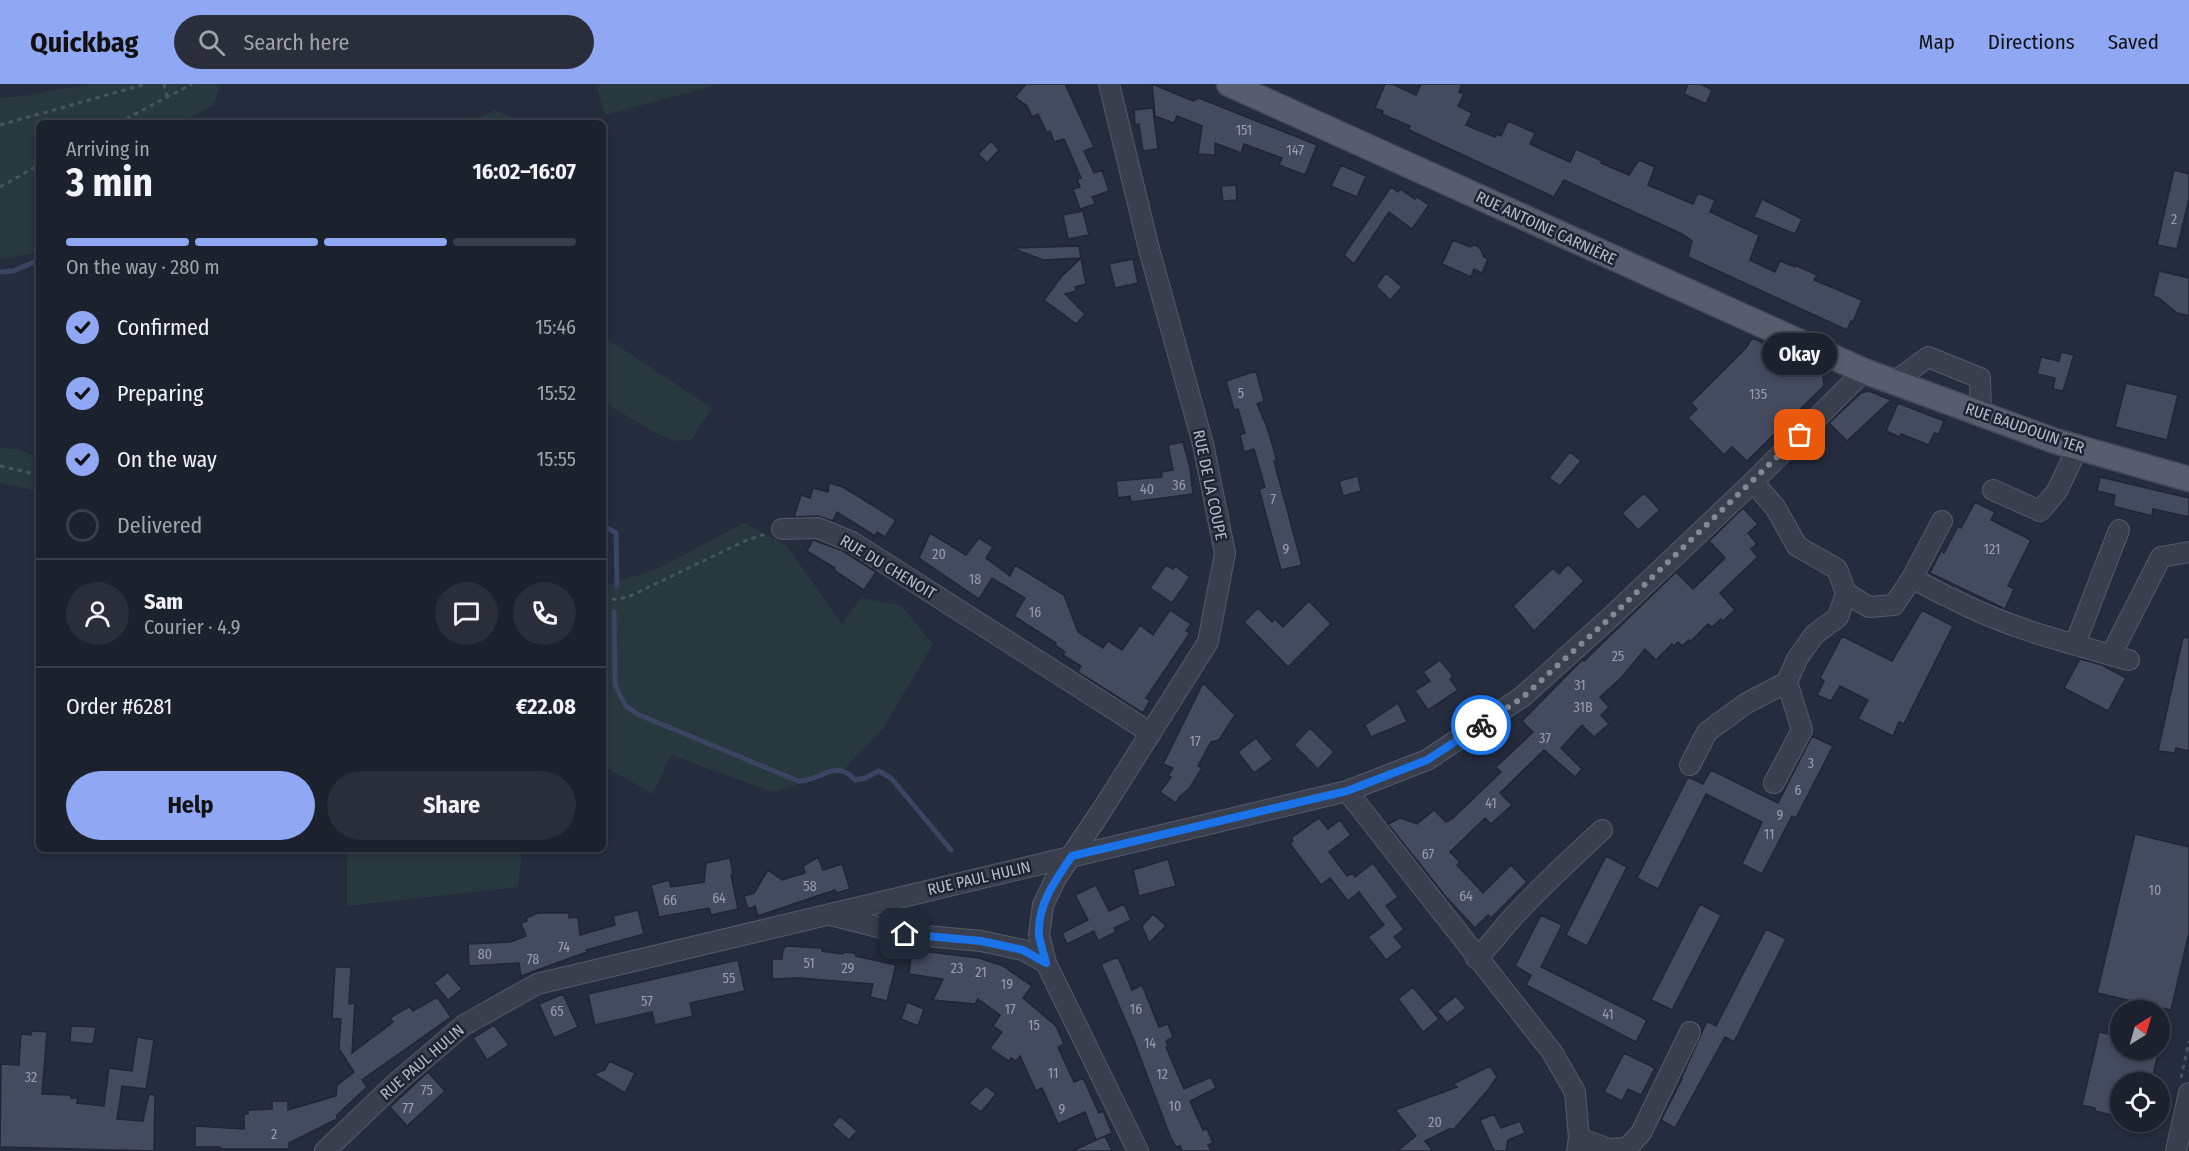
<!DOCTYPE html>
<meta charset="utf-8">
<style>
:root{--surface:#1c212e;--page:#292e3a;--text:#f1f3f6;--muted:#a0a3aa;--line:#3a3e4a;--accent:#90a7f3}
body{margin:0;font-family:"Fira Sans Condensed",sans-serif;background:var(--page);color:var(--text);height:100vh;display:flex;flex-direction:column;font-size:22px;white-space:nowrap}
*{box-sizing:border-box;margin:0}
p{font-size:20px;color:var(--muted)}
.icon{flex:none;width:33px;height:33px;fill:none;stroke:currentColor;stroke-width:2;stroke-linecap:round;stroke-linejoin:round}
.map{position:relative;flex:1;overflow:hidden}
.drawer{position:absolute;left:36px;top:36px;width:570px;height:732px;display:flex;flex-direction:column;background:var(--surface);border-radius:9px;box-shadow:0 3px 9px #0003,0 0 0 2px var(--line)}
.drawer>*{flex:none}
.needle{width:39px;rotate:37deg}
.controls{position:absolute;left:2110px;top:916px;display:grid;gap:12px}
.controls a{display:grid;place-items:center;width:60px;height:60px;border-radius:50%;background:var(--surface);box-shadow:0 3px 9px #0003,0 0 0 2px var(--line);font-size:30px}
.pin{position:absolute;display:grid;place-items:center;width:51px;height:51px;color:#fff;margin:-26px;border-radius:12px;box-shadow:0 3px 9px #0006}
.courier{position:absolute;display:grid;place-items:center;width:60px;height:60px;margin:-30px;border:4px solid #1a73e8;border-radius:50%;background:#fff;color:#222;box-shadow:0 2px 8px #0007}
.bubble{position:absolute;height:42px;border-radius:21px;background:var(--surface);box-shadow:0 3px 9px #0003,0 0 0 2px var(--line);font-size:20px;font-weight:700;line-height:42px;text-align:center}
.head em{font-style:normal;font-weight:700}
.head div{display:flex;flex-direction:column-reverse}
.head{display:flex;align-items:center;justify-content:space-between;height:102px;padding:0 30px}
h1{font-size:39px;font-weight:700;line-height:45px}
.bar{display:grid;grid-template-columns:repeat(4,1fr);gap:9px 6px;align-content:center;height:72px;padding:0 30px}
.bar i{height:8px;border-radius:4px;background:var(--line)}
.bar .on{background:var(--accent)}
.bar p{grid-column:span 4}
.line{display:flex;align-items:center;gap:15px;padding:0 30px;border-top:2px solid var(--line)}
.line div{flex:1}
.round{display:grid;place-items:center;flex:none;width:63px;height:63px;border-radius:32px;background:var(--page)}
ol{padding:0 30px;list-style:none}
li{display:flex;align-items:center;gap:18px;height:66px}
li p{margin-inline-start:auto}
li .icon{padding:6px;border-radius:50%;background:var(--accent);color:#111;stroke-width:4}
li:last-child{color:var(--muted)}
li i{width:33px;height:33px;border:3px solid var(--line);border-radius:50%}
.action{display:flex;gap:12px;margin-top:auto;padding:12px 30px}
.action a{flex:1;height:69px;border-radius:36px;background:var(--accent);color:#111;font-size:24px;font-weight:700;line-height:69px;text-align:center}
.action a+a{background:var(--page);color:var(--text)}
header{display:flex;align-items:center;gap:36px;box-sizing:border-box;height:84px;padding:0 30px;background:var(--accent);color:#111}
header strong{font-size:28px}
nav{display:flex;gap:33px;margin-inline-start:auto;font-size:21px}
.search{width:420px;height:54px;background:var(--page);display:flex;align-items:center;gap:15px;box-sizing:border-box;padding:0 21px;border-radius:33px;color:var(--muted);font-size:22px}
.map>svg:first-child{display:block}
</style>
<header>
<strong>Quickbag</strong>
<div class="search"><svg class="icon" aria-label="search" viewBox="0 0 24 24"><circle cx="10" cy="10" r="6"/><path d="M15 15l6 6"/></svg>Search here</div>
<nav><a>Map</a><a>Directions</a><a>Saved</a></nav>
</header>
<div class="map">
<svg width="2189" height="1067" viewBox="0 0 2189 1067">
<rect width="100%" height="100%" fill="#252c3d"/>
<path fill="#27383e" d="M88 0H220L214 21 180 39H39V170L37 169 0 175V14L25 12Z
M596 0H721L605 31Z
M495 26 524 39H466Z
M603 252 712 324 691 356 676 357 661 352 603 318Z
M0 364 19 365 39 374V407L0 399Z
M744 439 786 461 842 540 861 514 901 521 933 560 883 644 844 686 773 708 671 671 653 710 603 682V502L655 486Z
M347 765H522L518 803 347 822Z"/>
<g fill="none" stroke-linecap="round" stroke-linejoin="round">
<path stroke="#3a4564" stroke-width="5" d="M0 188 13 187 39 176
M603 441 616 449 617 502
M614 528 615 601 625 621 637 630 798 697C821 698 835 673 855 696L865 694 879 687 891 694 951 766"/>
</g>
<path fill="#454b5f" stroke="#202634" stroke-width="1.5" d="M1026 0H1065L1094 63 1084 67 1094 89 1102 86 1109 107 1092 113 1095 120 1080 125 1073 105 1080 103 1077 95 1081 94 1064 55 1054 58 1050 47 1047 49 1038 30 1032 33 1027 22 1015 13Z
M1152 0 1193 17 1199 14 1317 61 1305 91 1279 81 1282 74 1244 60 1241 69 1215 59V71L1198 70 1202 42 1177 32 1174 39 1155 32Z
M1385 0H1392L1416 11 1421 0H1462L1459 8 1464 10 1458 22 1472 29 1466 41 1495 53 1497 50 1501 52 1508 37 1535 49 1530 60 1543 66 1570 78 1576 65 1602 77 1601 79 1629 91 1639 76 1655 83 1648 101 1693 120 1698 109 1715 116 1710 128 1759 151 1750 176 1775 188 1780 177 1795 183V181L1817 191 1814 196 1862 216 1853 238 1851 237 1847 246 1688 173 1692 157 1682 150 1564 96 1554 113 1409 46 1410 42 1382 30 1383 27 1375 24Z
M1688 0H1701L1712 6 1706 20 1684 10Z
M1153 24 1158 65 1143 67 1139 40 1135 41 1134 26Z
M991 57 999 66 987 79 978 70Z
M1341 81 1366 92 1357 113 1331 102Z
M2174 86 2189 90V115L2177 165 2157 161Z
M1236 101 1237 116 1223 117 1221 102Z
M1391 103 1398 108 1400 105 1415 115 1417 113 1429 121 1412 145 1389 128 1354 180 1344 171Z
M1762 115 1802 135 1795 150 1754 133Z
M1083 127 1089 151 1068 155 1063 131Z
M1453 156 1470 163 1475 161 1480 164 1484 173 1488 175 1482 189 1474 185 1471 193 1442 180Z
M1079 162 1081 174 1043 176 1012 164Z
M1081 174 1086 200 1075 203 1076 207 1065 210 1085 230 1076 240 1044 216 1061 193Z
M1133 175 1138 199 1115 204 1109 180Z
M2159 187 2189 194V232L2177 229 2160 215 2153 212Z
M1386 189 1402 203 1390 216 1376 202Z
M1752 254 1822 286 1824 302 1747 377 1732 363 1724 371 1688 334 1697 325 1691 319 1746 264Z
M2061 268 2074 271 2063 307 2053 305 2055 294 2037 290 2041 273 2059 277Z
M1256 287 1264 317 1257 320 1267 343 1277 377H1274L1302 481 1281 486 1259 405 1265 403 1254 365 1244 368 1240 351 1245 349 1238 325 1234 326 1226 297Z
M2126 299 2178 311 2167 356 2115 343Z
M1869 307 1891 316 1847 357 1829 339 1861 309Z
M1898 319 1944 337 1939 350 1934 349 1929 361 1901 350 1900 353 1886 347Z
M1183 358 1190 384 1193 410 1131 418 1130 412 1118 414 1116 397 1162 393 1161 388 1173 386 1168 361Z
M1570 368 1581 377 1560 402 1549 394Z
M1358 392 1361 407 1343 412 1339 397Z
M2100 393 2189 414V433L2153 425 2152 432 2113 422 2115 411 2097 407Z
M829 399 843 403 896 436 885 453 877 448 875 452 837 428 833 437 818 432 794 433 801 411 810 414 813 404 828 408Z
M1644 409 1660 426 1638 446 1622 429Z
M1975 418 1995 428 1991 436 2031 456 2008 502 2014 505 2005 525 1930 489 1941 467 1944 469 1958 442 1961 444Z
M1743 424 1758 440 1748 449 1757 460 1751 465 1758 473 1720 509 1735 526 1723 537 1721 535 1712 543 1708 540 1690 558 1689 556 1682 562 1678 558 1674 562 1672 560 1656 576 1645 565 1622 593 1600 613 1609 623 1601 631 1609 640 1594 653 1582 641 1561 664 1582 685 1575 693 1544 666 1500 709 1512 721 1491 740 1485 734 1450 768 1460 778 1457 781 1483 809 1511 781 1527 798 1491 834 1488 831 1475 844 1446 813 1388 740 1400 734 1417 740 1434 726 1446 738 1452 735 1501 688 1496 683 1533 648 1522 637 1583 575 1584 577 1676 488 1693 505 1725 474 1709 457Z
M930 449 966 471 979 454 993 463 986 474 1010 492 1015 481 1064 511 1078 548 1103 564 1108 557 1122 566 1140 541 1153 551 1170 526 1191 540 1186 547 1190 549 1146 614 1150 616 1143 629 1078 588 1081 582 1063 571 1065 568 1055 561 1056 559 1014 532 1025 514 992 494 979 515 919 474Z
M813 456 843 467 876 488 864 506 834 486 835 484 807 467Z
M1568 480 1584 497 1534 547 1513 522 1553 484 1559 490Z
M1166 481 1173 485 1175 482 1190 493 1172 519 1150 504Z
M1309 517 1331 540 1288 583 1244 538 1258 524 1272 538 1275 535 1283 543Z
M1922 526 1953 542 1904 640 1899 638 1893 652 1858 635 1868 616 1840 602 1831 617 1817 611 1824 597 1820 594 1842 552 1892 577Z
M2183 553 2189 554V667L2176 664 2175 669 2158 667Z
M2080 575 2102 581 2126 594 2108 627 2064 604Z
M1440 576 1453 592 1450 595 1458 606 1428 626 1415 607 1430 597 1423 588Z
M1203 599 1235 631 1219 656 1211 658 1198 682 1202 684 1189 705 1179 713 1176 719 1160 708 1171 693 1168 692 1173 684 1163 680Z
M1398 619 1407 638 1371 653 1365 641Z
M1310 644 1334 668 1318 685 1294 661Z
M1812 652 1833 662 1796 734 1792 732 1762 790 1742 780 1762 738 1706 710 1658 805 1637 794 1688 693 1703 700 1711 686 1778 719Z
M1256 654 1273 675 1254 689 1238 668Z
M1319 734 1328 745 1340 736 1351 751 1329 768 1347 792 1352 789 1355 793 1373 779 1398 813 1386 822 1404 845 1394 853 1403 863 1386 876 1368 853 1384 841 1359 808 1348 817 1330 794 1321 801 1290 760 1293 757 1291 754Z
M2135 750 2189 763V849L2171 926 2097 909Z
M1606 772 1627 783 1587 862 1566 851Z
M818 773 823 786 842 780 850 805 837 809 835 806 758 832 755 822 748 825 744 812 754 809 768 786 782 796 805 789 803 782Z
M730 774 733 789 731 791 738 825 711 831 709 824 659 833 651 801 669 796 671 803 704 798 706 779Z
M1168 775 1176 802 1139 812 1133 786Z
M1096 801 1109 827 1124 820 1131 836 1114 844 1116 848 1098 857 1094 847 1067 860 1062 849 1088 836 1075 811Z
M1700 820 1721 831 1672 926 1651 916Z
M638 826 644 850 586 866 587 868 521 892 519 879 469 882 468 860 510 858 526 852 521 839 527 837 526 834 538 829H569V834L578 833 580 851 615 841 613 832Z
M1153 830 1166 842 1149 859 1142 842Z
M1541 831 1562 841 1541 883 1647 936 1636 958 1526 901 1531 891 1515 882Z
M1766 845 1786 855 1734 958 1725 953 1675 1044 1661 1036 1682 995H1681L1707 937 1716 942Z
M786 862 822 864V867L842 870 845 868 854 869 856 872 896 881 887 917 870 913 873 900 799 894 772 895V875H782L783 866Z
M912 866 979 874 1003 882 1032 902 1023 914 1056 942 1064 960 1058 963 1074 998 1083 994 1099 1029 1103 1027 1112 1049 1096 1056 1085 1028 1058 1040 1042 1004 1036 1007 1020 972 1016 977 1011 974 1009 977 990 964 1002 948 993 942 1000 931 978 915 975 920 933 916 943 895 909 890Z
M1118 873 1132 906 1142 901 1159 943 1168 940 1173 953 1166 957 1168 962 1166 963 1184 1005 1211 993 1216 1004 1190 1017 1203 1046 1207 1045 1213 1059 1208 1061 1211 1067H1182L1180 1062 1176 1063 1170 1052 1133 954 1101 880Z
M738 876 745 907 690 919 693 932 655 941 652 928 595 941 588 910Z
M335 883H351L349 920 355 919 352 969 393 938 390 934 410 922 413 927 437 913 451 933 362 996 367 1003 337 1031V1035L289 1059V1065H220V1063H195V1042L244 1045V1030H248V1026L272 1025V1017H288V1026L336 1012 337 1001 354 988 339 965 341 935H332Z
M448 888 462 905 448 916 434 899Z
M1413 903 1439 935 1423 948 1398 915Z
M563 910 578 943 554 954 539 920Z
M1456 912 1466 924 1447 939 1437 927Z
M907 918 924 925 918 942 901 935Z
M494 941 509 961 487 976 473 954Z
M71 942 96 943 93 960 70 958Z
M32 947 47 948 42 1010 71 1011V1014H78L77 1019 104 1022 109 984 132 987 137 953 154 956 146 1005 122 1002 117 1035 143 1037 149 1010 155 1011 154 1067 0 1063 1 980 19 981 21 950 31 951Z
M2099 948 2121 953V966H2159L2151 999H2121V1033L2095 1027V1024L2082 1021Z
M1624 969 1655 984 1641 1011 1628 1005 1622 1017 1604 1008Z
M609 977 635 989 625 1009 593 990 605 986Z
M1490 982 1497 993 1488 1006 1454 1045H1449L1425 1057 1433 1067H1397L1416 1052 1395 1026 1457 1003 1453 1000Z
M428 988 445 1007 407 1042 390 1023Z
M986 1002 996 1010 981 1028 969 1019Z
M1494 1030 1501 1044 1520 1037 1525 1049 1508 1056 1506 1067H1494L1480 1036Z
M840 1032 857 1047 849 1056 832 1041Z
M1105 1052 1112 1067H1072Z"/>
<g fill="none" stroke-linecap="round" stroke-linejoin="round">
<defs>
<path id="minor" d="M1109 0 1149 165 1203 360 1225 469 1208 558 1102 726 1056 794 1043 821 1039 851 1046 879 1138 1067
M1894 298 1928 273 1980 294 1981 330
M1753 398 1775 423 1797 462 1837 485 1846 509 1838 533 1814 551 1797 575 1787 598 1802 646 1774 699
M1993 406 2040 427 2057 407 2078 363
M782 445 818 444 852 458 1151 649
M1912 494 1944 511
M1846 509 1869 523 1894 521 1912 494 1942 437
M1951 514C2007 544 2069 559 2129 576
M2075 560 2119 446
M2111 571 2161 473 2189 468
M1690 681 1707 648 1745 620 1787 598
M1347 707 1552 968 1575 1008 1579 1054 1577 1067
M831 831 905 850 981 857 1023 866 1046 879
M1476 874C1491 862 1500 847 1513 833 1541 802 1572 774 1602 746
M1579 1054 1609 1065 1627 1064 1641 1049 1690 948
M325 1067 396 999 464 941 537 900 1347 707 1427 676 1522 613 1613 531 1753 398 1864 287
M2176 1067 2189 1009"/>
<path id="major" d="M1229 0 1864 287 2055 357 2189 395"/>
</defs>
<use href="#minor" stroke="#545a68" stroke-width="22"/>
<use href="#major" stroke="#424856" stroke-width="27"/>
<path stroke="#45555b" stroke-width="3" stroke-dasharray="4.5 4.5" stroke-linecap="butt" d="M164 0 167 13
M118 39 192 0
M0 41 146 0
M0 103 39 81
M0 382 39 391
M603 517 628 513 747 456 766 450
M2181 994 2189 957"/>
<use href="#minor" stroke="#393f4d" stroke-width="20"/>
<use href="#major" stroke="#575d6d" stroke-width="24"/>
</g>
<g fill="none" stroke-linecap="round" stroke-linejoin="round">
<path stroke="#838897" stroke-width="6" stroke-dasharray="0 10.8" d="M1481 641 1522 614 1613 531 1800 351"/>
<path stroke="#1a73e8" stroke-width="8" d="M905 850 981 857 1023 866 1046 879C1044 870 1040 860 1039 851 1037 821 1056 795 1072 772L1347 707 1427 676 1481 641"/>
</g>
<g text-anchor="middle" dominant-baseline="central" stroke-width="5" stroke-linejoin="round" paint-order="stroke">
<g font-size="14" fill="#999eae">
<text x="1244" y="46">151</text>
<text x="1295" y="66">147</text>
<text x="2174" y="135">2</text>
<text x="1241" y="309">5</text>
<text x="1758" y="310">135</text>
<text x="1179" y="401">36</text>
<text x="1147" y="405">40</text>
<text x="1273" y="415">7</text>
<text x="1286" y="465">9</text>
<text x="1992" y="465">121</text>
<text x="939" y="470">20</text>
<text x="975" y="495">18</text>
<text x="1035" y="528">16</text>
<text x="1618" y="572">25</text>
<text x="1580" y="601">31</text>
<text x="1583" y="623">31B</text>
<text x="1545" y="654">37</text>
<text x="1195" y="657">17</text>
<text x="1811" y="679">3</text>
<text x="1798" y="706">6</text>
<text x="1491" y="719">41</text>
<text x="1780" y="731">9</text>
<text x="1769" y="750">11</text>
<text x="1428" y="770">67</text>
<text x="810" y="802">58</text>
<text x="2155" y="806">10</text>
<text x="1466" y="812">64</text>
<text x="719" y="814">64</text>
<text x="670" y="816">66</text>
<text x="564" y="863">74</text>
<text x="485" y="870">80</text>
<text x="533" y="875">78</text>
<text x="809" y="879">51</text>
<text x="848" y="884">29</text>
<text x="957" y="884">23</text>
<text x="981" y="888">21</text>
<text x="729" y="894">55</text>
<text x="1007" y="900">19</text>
<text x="647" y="917">57</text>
<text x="1010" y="925">17</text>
<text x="1136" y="925">16</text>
<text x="557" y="927">65</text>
<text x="1608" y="930">41</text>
<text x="1034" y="941">15</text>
<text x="1150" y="959">14</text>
<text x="1053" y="989">11</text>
<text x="1162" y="990">12</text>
<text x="31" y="993">32</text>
<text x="427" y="1006">75</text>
<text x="1175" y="1022">10</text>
<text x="408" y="1024">77</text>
<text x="1062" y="1025">9</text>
<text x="1435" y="1038">20</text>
<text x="274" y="1050">2</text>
</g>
<g font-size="16" fill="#b5bac8" stroke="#1e2432">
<text transform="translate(1546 144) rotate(25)">RUE ANTOINE CARNIÈRE</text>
<text transform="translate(2025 344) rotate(19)">RUE BAUDOUIN 1ER</text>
<text transform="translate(1210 401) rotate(78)">RUE DE LA COUPE</text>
<text transform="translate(888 483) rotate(31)">RUE DU CHENOIT</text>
<text transform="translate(979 794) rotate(-13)">RUE PAUL HULIN</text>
<text transform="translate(422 978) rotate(-41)">RUE PAUL HULIN</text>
</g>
</g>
</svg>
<div class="controls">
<a><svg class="needle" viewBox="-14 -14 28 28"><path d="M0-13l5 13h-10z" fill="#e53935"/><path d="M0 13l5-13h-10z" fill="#a0a3aa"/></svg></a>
<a><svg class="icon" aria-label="locate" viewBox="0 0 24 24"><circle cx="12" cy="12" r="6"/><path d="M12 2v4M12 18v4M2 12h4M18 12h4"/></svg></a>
</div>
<div class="pin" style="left:1800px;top:351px;background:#ea580c"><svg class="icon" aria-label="bag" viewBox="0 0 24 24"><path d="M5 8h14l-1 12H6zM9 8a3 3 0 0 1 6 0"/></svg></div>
<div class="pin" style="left:905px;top:850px;background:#1f2937"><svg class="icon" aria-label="home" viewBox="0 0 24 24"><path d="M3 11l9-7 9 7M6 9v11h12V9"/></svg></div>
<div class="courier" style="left:1481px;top:641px"><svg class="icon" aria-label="bike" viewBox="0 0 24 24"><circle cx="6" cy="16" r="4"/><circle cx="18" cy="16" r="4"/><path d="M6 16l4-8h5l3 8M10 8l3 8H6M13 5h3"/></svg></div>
<div class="bubble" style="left:1762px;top:249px;width:75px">Okay</div>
<section class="drawer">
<div class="head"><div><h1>3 min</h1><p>Arriving in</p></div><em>16:02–16:07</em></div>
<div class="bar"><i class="on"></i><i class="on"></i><i class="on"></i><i></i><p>On the way · 280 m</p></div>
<ol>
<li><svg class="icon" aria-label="check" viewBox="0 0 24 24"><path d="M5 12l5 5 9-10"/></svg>Confirmed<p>15:46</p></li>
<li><svg class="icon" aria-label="check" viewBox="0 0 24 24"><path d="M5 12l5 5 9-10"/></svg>Preparing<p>15:52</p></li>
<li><svg class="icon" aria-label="check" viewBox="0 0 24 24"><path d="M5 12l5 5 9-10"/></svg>On the way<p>15:55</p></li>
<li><i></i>Delivered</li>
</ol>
<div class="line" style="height:108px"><a class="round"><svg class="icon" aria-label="person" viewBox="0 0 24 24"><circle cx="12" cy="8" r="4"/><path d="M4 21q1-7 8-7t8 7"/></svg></a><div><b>Sam</b><p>Courier · 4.9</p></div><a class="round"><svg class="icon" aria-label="chat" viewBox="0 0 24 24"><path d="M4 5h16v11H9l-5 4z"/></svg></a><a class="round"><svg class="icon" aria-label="phone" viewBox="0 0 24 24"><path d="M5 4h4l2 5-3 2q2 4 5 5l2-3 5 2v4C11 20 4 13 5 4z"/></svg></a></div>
<div class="line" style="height:78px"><div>Order #6281</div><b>€22.08</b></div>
<div class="action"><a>Help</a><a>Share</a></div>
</section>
</div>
